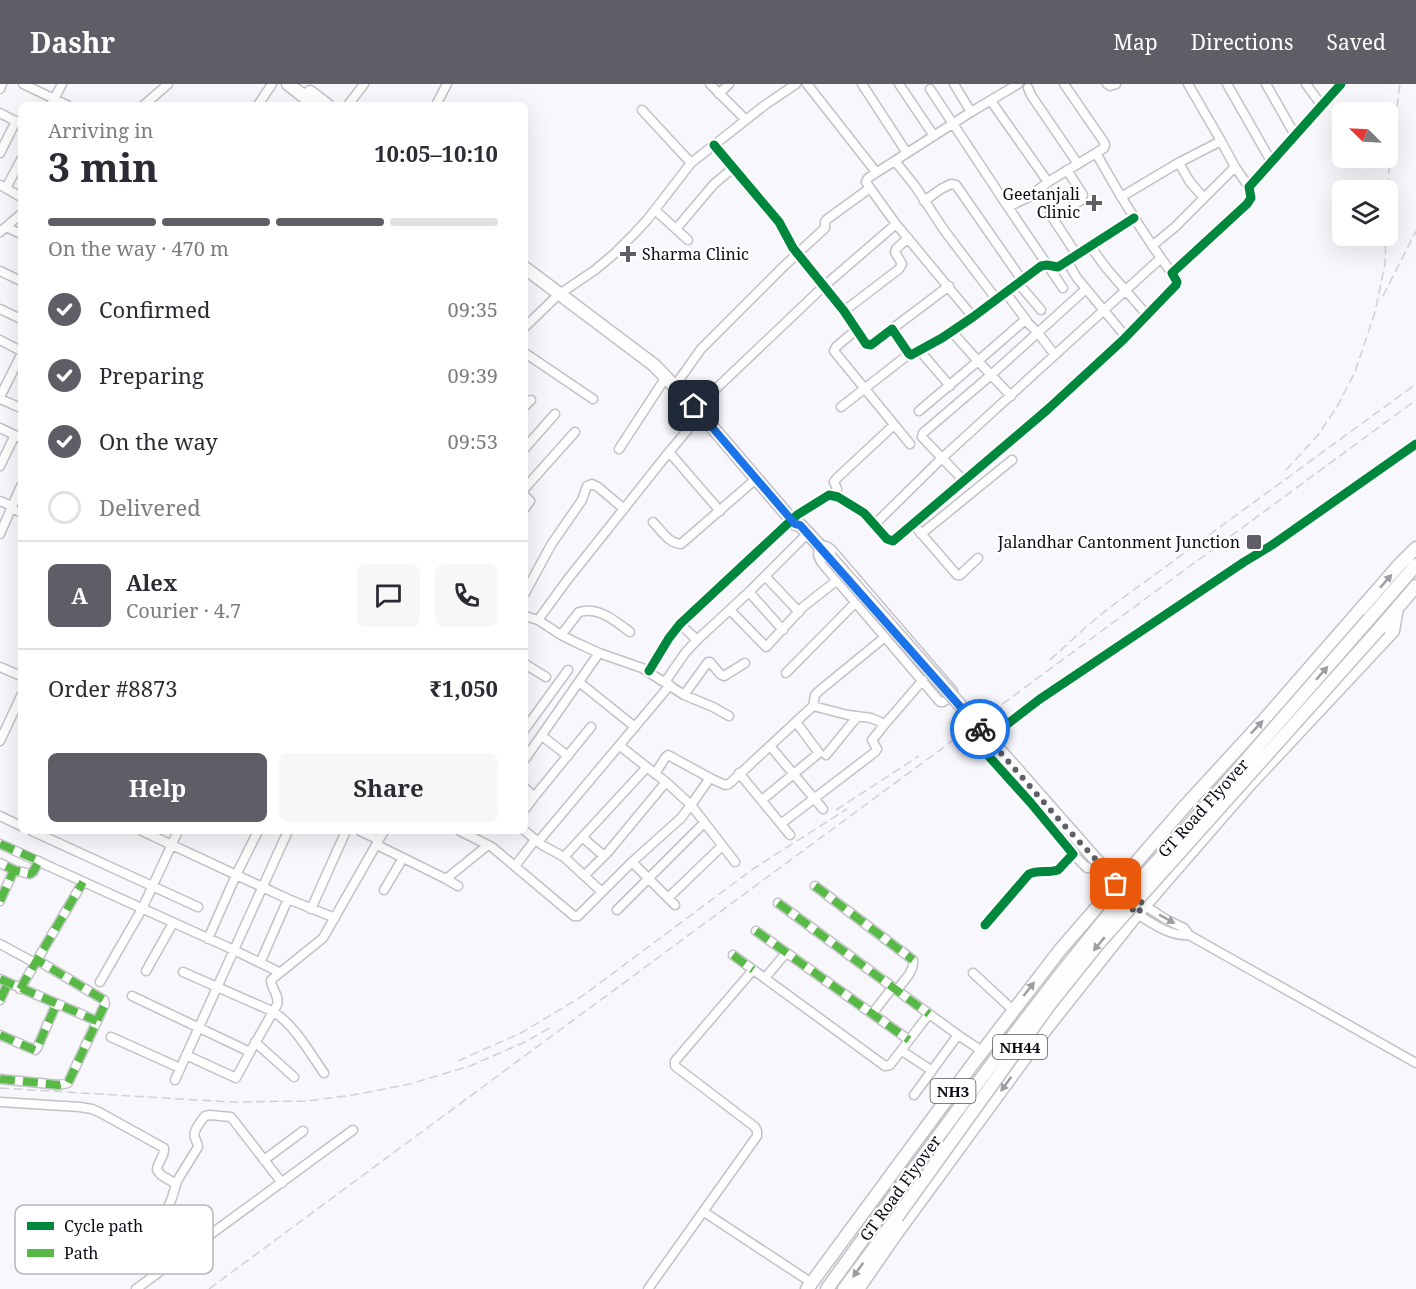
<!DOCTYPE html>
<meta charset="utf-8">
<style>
:root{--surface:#fff;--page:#f7f7f7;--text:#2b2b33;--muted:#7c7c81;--line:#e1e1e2;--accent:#5f5d66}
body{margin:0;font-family:"Noto Serif",serif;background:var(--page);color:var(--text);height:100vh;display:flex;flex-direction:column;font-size:22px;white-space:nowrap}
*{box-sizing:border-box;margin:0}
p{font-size:20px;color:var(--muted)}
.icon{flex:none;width:33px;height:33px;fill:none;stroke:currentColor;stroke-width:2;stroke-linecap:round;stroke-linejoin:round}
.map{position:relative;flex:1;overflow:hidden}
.side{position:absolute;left:18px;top:18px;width:510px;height:732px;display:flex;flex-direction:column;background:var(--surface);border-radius:9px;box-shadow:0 6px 24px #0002}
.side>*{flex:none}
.needle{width:39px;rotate:294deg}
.tools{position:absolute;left:1332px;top:18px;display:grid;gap:12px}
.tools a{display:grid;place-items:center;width:66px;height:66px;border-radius:9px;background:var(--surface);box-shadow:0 6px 24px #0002;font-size:30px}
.pin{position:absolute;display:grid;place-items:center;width:51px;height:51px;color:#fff;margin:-26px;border-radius:12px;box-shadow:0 3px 9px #0006}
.courier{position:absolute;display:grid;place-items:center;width:60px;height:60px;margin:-30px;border:4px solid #1a73e8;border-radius:50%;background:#fff;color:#222;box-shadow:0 2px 8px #0007}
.summary em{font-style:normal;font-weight:700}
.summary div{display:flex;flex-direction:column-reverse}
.summary{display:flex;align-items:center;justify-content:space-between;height:102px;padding:0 30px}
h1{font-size:39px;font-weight:700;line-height:45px}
.bar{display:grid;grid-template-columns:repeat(4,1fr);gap:9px 6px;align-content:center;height:72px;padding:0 30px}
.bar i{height:8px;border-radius:4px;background:var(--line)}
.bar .current{background:var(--accent)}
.bar p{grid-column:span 4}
.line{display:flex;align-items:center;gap:15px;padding:0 30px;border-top:2px solid var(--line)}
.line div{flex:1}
.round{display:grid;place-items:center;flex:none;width:63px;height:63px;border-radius:9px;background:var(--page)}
ol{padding:0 30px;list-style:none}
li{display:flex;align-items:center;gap:18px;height:66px}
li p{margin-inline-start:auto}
li .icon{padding:6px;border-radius:50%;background:var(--accent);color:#fff;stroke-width:4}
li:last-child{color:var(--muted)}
li i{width:33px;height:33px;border:3px solid var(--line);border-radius:50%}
.button{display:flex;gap:12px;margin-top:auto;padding:12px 30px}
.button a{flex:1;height:69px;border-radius:9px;background:var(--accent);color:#fff;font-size:24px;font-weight:700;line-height:69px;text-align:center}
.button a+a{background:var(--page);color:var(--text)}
header{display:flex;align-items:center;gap:36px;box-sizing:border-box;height:84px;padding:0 30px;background:var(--accent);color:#fff}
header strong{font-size:28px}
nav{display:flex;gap:33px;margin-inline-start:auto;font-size:21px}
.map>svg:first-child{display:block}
</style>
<header>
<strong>Dashr</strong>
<nav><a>Map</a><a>Directions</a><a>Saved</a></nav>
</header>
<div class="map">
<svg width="1416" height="1205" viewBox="0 0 1416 1205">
<rect width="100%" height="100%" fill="#f8f7fc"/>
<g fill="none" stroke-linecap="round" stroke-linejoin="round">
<defs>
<path id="minor" d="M23 0 67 21
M710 0 746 36
M807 0 876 88
M862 0 907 69
M899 0 934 52
M954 0 971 28
M1064 0 1104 58 1105 61 1104 64 1096 69
M1107 0 1110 2 1116 0
M1188 0 1221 57
M1227 0 1271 77
M1266 0 1295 51
M1306 0 1322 22
M1028 4 1031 11 1078 80
M0 5 2 0
M930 5 1008 123 1029 113 1048 98
M719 10 729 0
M991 17 1048 98 1096 69C1119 110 1143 151 1172 189
M51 21 62 0
M144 21 168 0
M258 21 272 0
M348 21 364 0
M436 21 447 0
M642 26 691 79
M0 29 21 40
M714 61 779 138 793 164 844 227 866 260 871 261 892 245 909 270 911 271 942 254 973 233 1041 182 1047 181 1058 183 1134 134
M0 69 16 37
M895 77 915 102 944 146 997 216
M1179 79 1190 98 1204 114
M1067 86 1083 111 1080 117 1073 121
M0 101 21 113
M6 104 21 76
M870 104 896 140 973 233
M1121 113 1180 78 1221 57 1235 83 1249 103
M924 117 941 105 951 100 956 101 1022 196
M1008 123 1063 204
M655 126 688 156
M1050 130 1077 171
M6 143 21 150
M676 145 714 100 733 84
M0 148 21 130
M1090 162 1107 185 1147 231
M1152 162 1175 143 1235 83
M1067 177 1077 194 1126 253
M0 187 21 197
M1018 199 1041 226
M1006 209 1027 237
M0 225 21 235
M844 227 899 185 902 180 895 168 896 165 908 154
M525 243 558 211 595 186 614 170 634 150 647 136 691 79 765 21 796 0
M857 245 836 263 834 267 910 360
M892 245 949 202
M0 256 21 267
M920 267 950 302
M525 269 593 315
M1055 271 1038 249 1025 236 978 277 991 291 1086 205
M679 296 701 265 784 182 825 144V138L826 136 870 104 866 98 868 94 971 28 1018 0
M1011 312 991 291 923 349 922 353 942 374C1015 308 1088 241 1161 174
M0 313 21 271
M0 315 21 324
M701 319 823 203 896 140
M525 322 531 316
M841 323 909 270
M919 327 978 277 952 248
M0 344 21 354
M525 364 555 330
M619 365 666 293
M669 368 720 427
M0 382 15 351
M525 404 575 348
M834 411 837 405 834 398 837 394 894 341
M525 412 530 417 525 424
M0 417 12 422
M11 425 21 428
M653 438C662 447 668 459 681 460L757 394
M875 440 942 374 964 397
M913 440 957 491H960L978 474
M0 450 21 402
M921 450 1012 376
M819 462H826L831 465 953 607V611L943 618H940L821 478 818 471Z
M765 492 799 528
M749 508 783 546
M525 509 551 461 582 416 587 402 592 400 598 403 624 425
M730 526 766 563 803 523 836 497
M525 532 538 536 561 551 575 558 599 569 642 584 684 611 713 623 729 632
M538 536 568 495 669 368 701 330
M680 540 697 556
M561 551 579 528C599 522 615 537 630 548
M525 580 546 593
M0 583 21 592
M649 587 669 554 680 540 797 431 829 411 838 413 864 429 887 455 893 457 1047 326 1123 256 1176 201 1177 198 1172 189 1247 120 1251 114 1249 103 1341 0
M786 589 855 519
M579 598 635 643
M665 598 685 569 697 556 749 508 808 449
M684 611 708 578H710L720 590 724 592 745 579
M813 622 815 611 819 607 885 553
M525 645 568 586
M542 652 568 672
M0 657 21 612
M770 662 823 725
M826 671 857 633
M525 675 599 569
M739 689 790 751
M655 690 665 674 668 671 710 694 691 721 735 778
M710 694 725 701 729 700 813 622 848 631 871 634 885 640 923 596
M525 704 534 713 525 725
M534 713 591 643
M762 716 819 669 796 638
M0 732 21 742
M782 739 875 668 877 665 872 656 885 640
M32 747 198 823
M142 747 288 815 335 834
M360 747 379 756
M460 747 492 763 574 832H578L602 808 564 773 542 761 525 747
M582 753 604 772
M538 758 670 601
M0 760 234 866 279 888
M377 761 446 795 458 802
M1073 770 1087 784 1101 781
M564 773 647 683
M632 778 675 821
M0 779 14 786 30 790 33 788 39 777
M515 782 535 756
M585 791 608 768 666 698
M446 795 488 761
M815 802 913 876C915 887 903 897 897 906
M384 806 403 774
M602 808 632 778 681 734 691 721 666 698 620 662
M668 814 722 762
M0 817 14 786
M778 819 958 951 982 967
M1144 821 1167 836 1184 844 1189 851 1416 979
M311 825 346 747
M617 826 704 739
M1137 830C1152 839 1171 853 1189 851
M985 841 1029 790C1038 786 1049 789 1058 786L1073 770 1030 718 984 667 982 662 984 658 1040 615 1244 478 1272 461 1416 360
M756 847 909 956
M208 855 236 791 258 747
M0 860 35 879
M733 871 885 982 890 981 929 930
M260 879 288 815
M146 887 173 839
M183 888 274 928C296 943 309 968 324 989
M973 889 1013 926
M765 894 786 869
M0 895 97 937
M100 898 142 825 178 747
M20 905 83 798
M132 912 250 968
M0 916 8 899
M872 930 893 903
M0 951 35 966 37 964 56 921
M111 953 180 984
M255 958 294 993
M902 967 931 986
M186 971 236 994 250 968 277 921C280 911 271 905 271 896L323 854 384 747
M0 995 59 1001 68 999 105 920 104 916 37 876
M175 996 288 747
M914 1011 958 951
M0 1018 80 1023 92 1025 99 1028 164 1064C165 1073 157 1078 157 1086L161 1091 176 1100
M264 1076 303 1047
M704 1128 812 1199
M167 1183 159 1151V1144L172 1114 177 1097 198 1063C198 1060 196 1057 195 1054 192 1048 201 1037 205 1032L210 1031 231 1033 282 1099
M136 1205 353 1046
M648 1205 757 1052V1047L755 1043 675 982V977L753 886"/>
<path id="highway" d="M288 0 315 21
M310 8 327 21
M525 184 654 281 701 330 795 440 800 441 830 473
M1369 535 1416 481
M1380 544 1416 502
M1097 777 1108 785 1124 801
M807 1205 975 977 1060 866 1186 721 1264 636 1400 480 1416 464
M827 1205 905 1097
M844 1205 897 1133
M858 1205 896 1150 1046 945 1137 830 1248 702 1393 547 1397 524"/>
</defs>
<use href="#minor" stroke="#c2c1c8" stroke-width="11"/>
<use href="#highway" stroke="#c2c1c8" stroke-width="15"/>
<use href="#minor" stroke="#fefeff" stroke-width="8"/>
<use href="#highway" stroke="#fefeff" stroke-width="12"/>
<path stroke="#d1d1d2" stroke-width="1.5" stroke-dasharray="9 4.5" stroke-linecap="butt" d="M1388 117 1389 85 1400 0
M1383 212 1416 147
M1286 386 1318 351 1338 321 1355 288 1375 228 1385 180 1386 152
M1050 576 1086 543 1109 524 1416 300
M836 726 919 672
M458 977 521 949 581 913 753 785 847 725
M0 1004 230 1018 307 1017 353 1011 410 1000 470 982 525 958 553 942
M209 1205C611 908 1013 612 1416 316"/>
<defs>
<path id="highway-bridge" d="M830 473 1097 777
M905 1097 1006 961 1059 892 1112 826 1172 761 1369 535
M897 1133 1050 920 1098 860 1380 544"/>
</defs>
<use href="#highway-bridge" stroke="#c2c1c8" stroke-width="15" stroke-linecap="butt"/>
<use href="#highway-bridge" stroke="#fefeff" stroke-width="12"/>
<path stroke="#58b947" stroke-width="8" stroke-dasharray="15 8" stroke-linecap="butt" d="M0 760 39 777 33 788 30 790 14 786 0 779
M815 802 913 876
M0 817 14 786
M778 819 929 930
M756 847 909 956
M733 871 753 886
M0 895 97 937
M20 905 83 798
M0 916 8 899
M0 951 35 966 37 964 56 921
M0 995 59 1001 68 999 105 920 104 916 37 876"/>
<defs>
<path id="cycleway" d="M714 61 779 138 793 164 844 227 866 260 871 261 892 245 909 270 911 271 942 254 973 233 1041 182 1047 181 1058 183 1134 134
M649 587 669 554 680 540 797 431 829 411 838 413 864 429 887 455 893 457 1047 326 1123 256 1176 201 1177 198 1172 189 1247 120 1251 114 1249 103 1341 0
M985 841 1029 790C1038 786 1049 789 1058 786L1073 770 1030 718 984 667 982 662 984 658 1040 615 1244 478 1272 461 1416 360"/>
</defs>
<use href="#cycleway" stroke="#fff" stroke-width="13"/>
<use href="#cycleway" stroke="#00873e" stroke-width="9"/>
</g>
<defs><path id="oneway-solid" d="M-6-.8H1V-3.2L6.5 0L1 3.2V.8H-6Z" transform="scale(1.5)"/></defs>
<g fill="#9d9ca1">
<use href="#oneway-solid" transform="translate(1386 497) rotate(-49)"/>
<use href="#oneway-solid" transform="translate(1322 589) rotate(-49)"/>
<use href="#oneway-solid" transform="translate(1257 643) rotate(-47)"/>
<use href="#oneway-solid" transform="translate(1167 835) rotate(29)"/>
<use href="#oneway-solid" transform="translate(1099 860) rotate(130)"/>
<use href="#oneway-solid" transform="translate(1029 905) rotate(-52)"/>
<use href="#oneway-solid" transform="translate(1006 1000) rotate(126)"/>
<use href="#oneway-solid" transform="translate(858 1186) rotate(126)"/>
</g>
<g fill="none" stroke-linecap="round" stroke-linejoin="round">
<path stroke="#5f5d66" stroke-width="6" stroke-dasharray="0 10.8" d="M980 645 1061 738 1101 781C1103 800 1124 816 1137 830L1144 821 1119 796 1116 800"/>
<path stroke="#1a73e8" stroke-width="8" d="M694 322 795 440 800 441 980 645"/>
</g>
<g fill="#5f5d66" stroke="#fff" stroke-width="2">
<path d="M1091 110h6v6h6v6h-6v6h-6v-6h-6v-6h6z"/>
<path d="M625 161h6v6h6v6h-6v6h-6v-6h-6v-6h6z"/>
<rect x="1246" y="450" width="16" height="16" rx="3"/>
</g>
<g text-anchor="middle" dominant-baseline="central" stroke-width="4.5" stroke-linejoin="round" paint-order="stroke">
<g fill="#fff" stroke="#55545b" stroke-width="1.5">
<rect x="993" y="951" width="54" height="24" rx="4.5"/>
<rect x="930.5" y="995" width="45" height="24" rx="4.5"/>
</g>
<g font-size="15" font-weight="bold" fill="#0c0a15">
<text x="1020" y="963">NH44</text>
<text x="953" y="1007">NH3</text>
</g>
<g font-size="16" fill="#0c0a15" stroke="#fff" text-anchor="end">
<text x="1080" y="110">Geetanjali<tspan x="1080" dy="18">Clinic</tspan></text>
<text x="642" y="170" text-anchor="start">Sharma Clinic</text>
<text x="1240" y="458">Jalandhar Cantonment Junction</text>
</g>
<g font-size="16" fill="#0c0a15" stroke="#fff">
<text transform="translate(1203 724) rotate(-48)">GT Road Flyover</text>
<text transform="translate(900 1104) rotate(-54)">GT Road Flyover</text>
</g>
</g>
<rect x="15" y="1121" width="198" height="69" rx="9" fill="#fff" stroke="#b6b6b9" stroke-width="1.5"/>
<rect x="27" y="1138" width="27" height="8" fill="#00873e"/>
<rect x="27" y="1165" width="27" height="8" fill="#58b947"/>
<g font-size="16" fill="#0c0a15">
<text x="64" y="1148">Cycle path</text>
<text x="64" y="1175">Path</text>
</g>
</svg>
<div class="tools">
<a><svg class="needle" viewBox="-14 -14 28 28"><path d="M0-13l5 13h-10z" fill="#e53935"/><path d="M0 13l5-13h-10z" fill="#7c7c81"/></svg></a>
<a><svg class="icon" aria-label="layers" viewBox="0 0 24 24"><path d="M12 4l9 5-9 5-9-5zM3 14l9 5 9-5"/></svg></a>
</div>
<div class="pin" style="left:1116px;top:800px;background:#ea580c"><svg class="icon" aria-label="bag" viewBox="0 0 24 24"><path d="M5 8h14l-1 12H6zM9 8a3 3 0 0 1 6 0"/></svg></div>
<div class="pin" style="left:694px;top:322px;background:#1f2937"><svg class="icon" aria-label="home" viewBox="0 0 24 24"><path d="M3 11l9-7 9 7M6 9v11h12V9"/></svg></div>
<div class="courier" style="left:980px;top:645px"><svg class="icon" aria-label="bike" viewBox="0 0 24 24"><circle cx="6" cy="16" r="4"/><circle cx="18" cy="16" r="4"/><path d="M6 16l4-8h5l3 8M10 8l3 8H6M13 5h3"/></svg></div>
<section class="side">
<div class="summary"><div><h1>3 min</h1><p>Arriving in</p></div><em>10:05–10:10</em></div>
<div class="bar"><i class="current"></i><i class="current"></i><i class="current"></i><i></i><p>On the way · 470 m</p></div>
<ol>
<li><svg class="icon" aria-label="check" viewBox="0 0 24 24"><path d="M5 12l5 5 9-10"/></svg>Confirmed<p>09:35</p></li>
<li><svg class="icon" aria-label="check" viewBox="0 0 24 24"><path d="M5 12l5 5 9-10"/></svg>Preparing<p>09:39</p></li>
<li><svg class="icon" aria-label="check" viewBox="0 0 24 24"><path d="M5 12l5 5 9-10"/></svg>On the way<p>09:53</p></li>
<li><i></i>Delivered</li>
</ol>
<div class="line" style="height:108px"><b class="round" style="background:var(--accent);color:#fff">A</b><div><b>Alex</b><p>Courier · 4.7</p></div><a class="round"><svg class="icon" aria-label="chat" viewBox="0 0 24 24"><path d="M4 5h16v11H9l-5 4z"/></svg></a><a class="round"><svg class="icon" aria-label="phone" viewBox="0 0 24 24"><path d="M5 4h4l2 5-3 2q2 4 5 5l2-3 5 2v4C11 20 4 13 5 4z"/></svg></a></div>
<div class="line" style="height:78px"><div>Order #8873</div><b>₹1,050</b></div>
<div class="button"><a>Help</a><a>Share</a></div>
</section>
</div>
